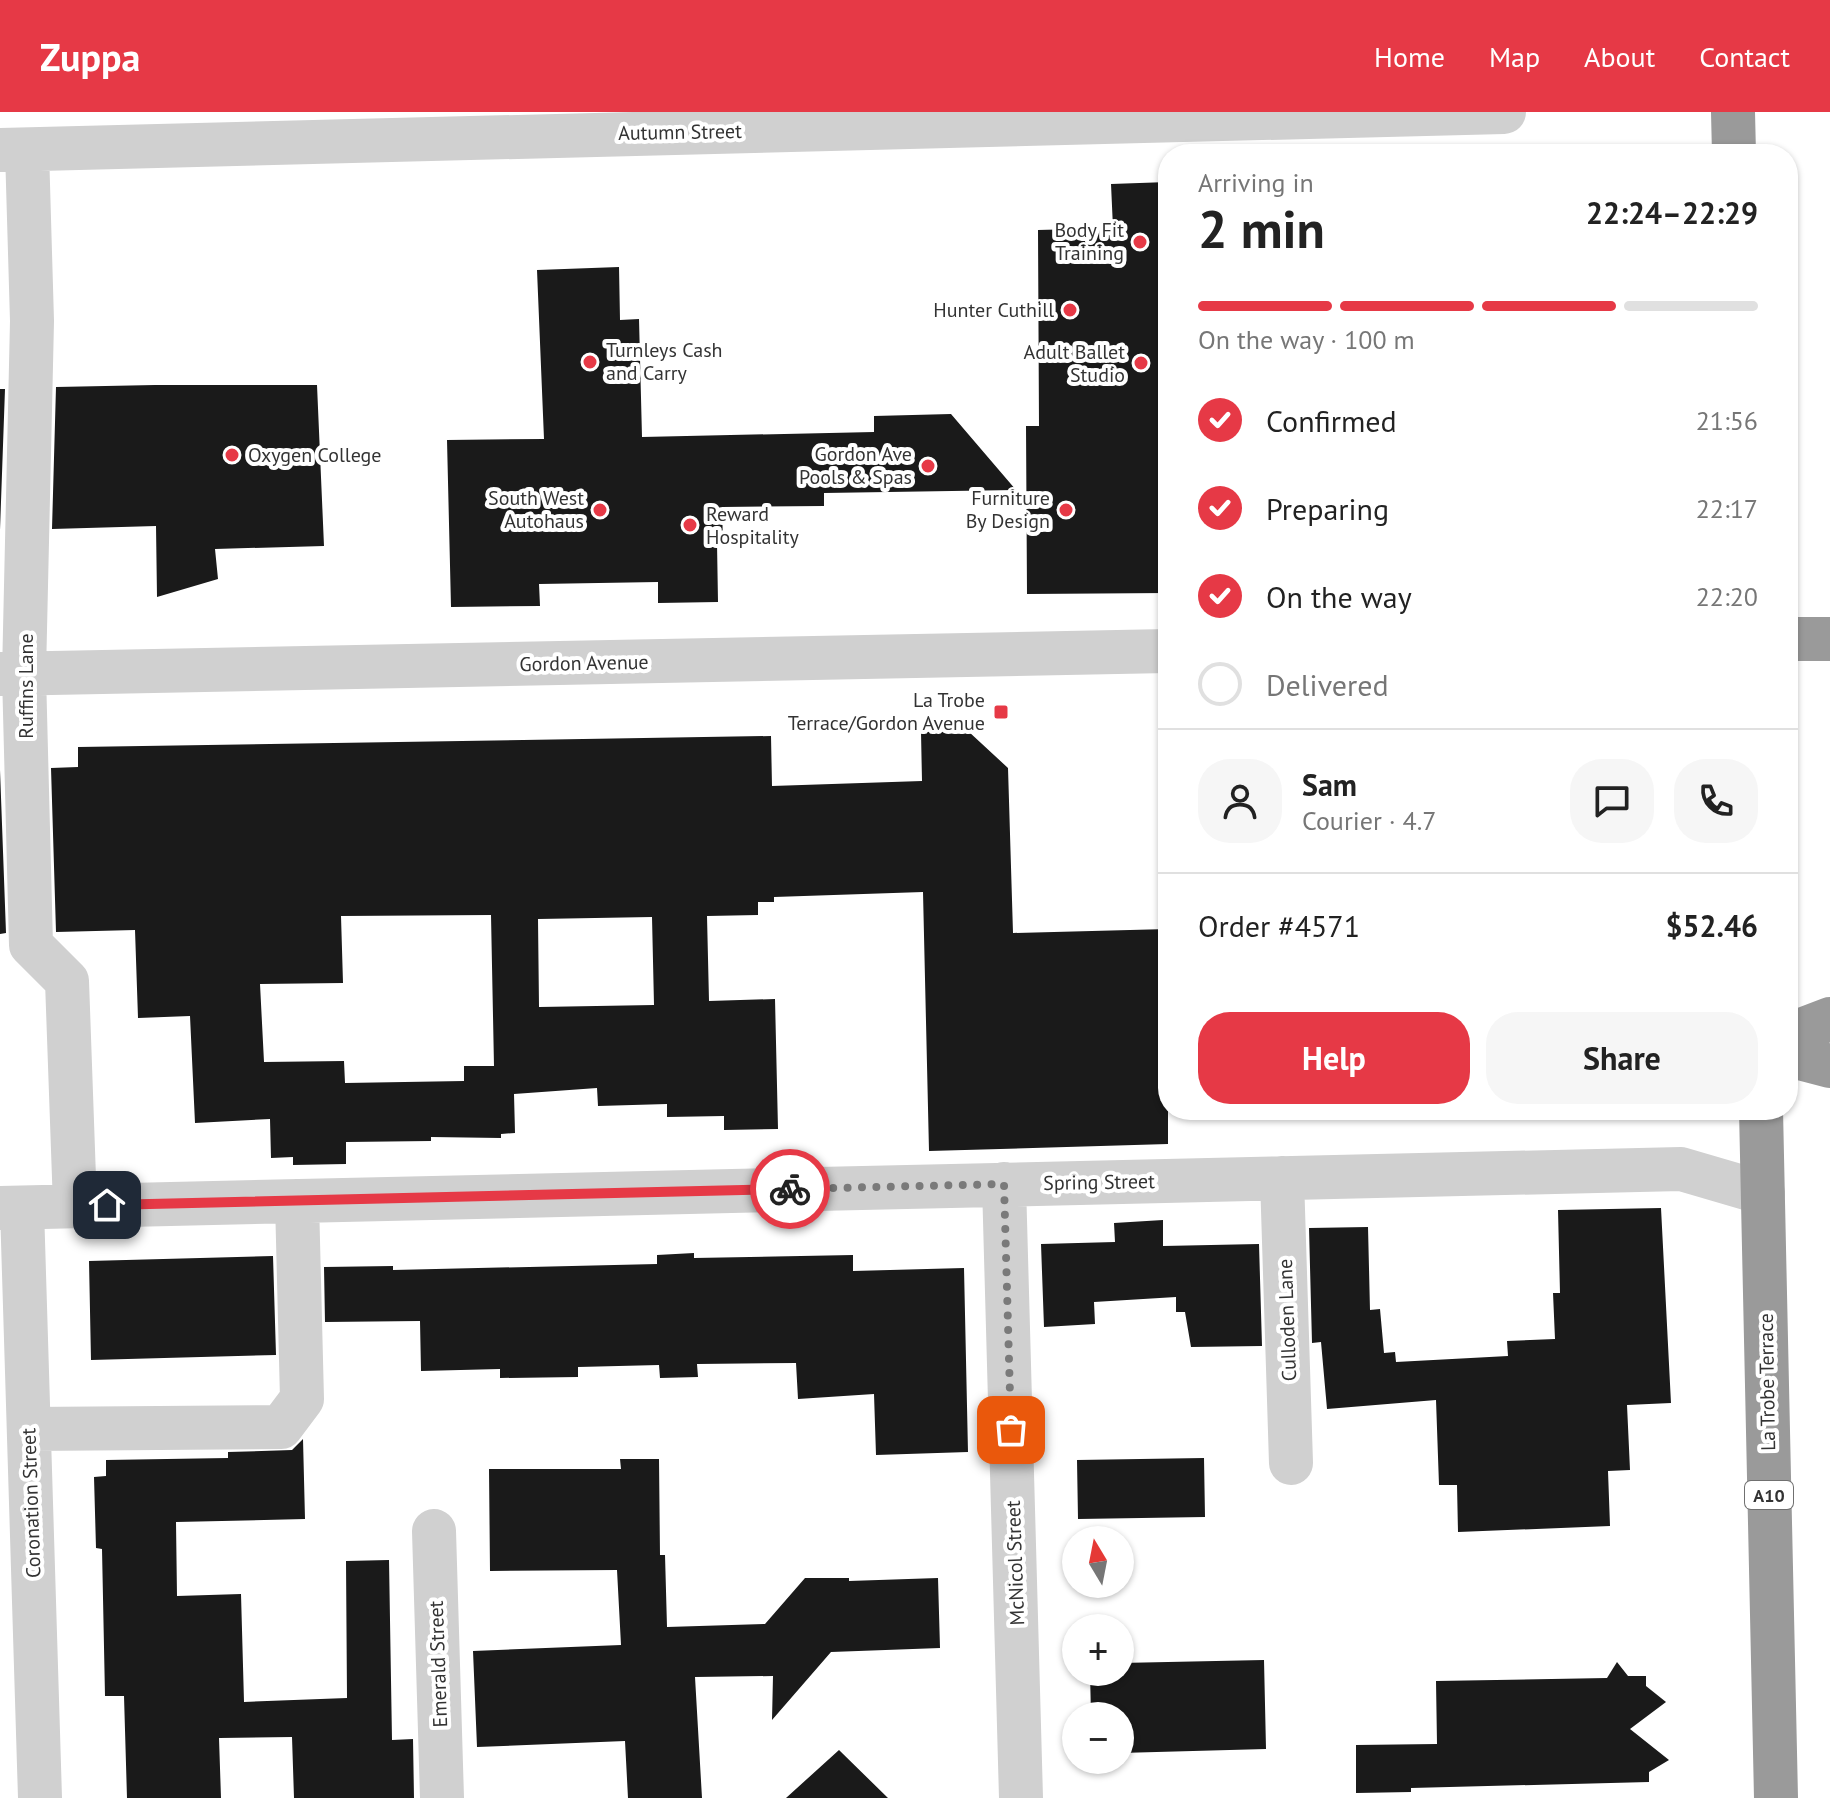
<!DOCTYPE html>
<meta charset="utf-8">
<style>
:root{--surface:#fff;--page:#f6f6f6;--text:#222;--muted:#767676;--line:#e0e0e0;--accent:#e63946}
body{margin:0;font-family:"PT Sans",sans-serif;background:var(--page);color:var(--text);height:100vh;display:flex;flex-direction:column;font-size:30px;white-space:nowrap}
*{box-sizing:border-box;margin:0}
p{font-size:26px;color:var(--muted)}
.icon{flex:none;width:44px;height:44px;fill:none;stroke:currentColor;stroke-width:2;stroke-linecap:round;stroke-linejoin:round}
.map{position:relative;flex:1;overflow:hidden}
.panel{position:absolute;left:1158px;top:32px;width:640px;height:976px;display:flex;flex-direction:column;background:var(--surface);border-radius:32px;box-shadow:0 2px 6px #0004}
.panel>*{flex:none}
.needle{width:52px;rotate:350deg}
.controls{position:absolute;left:1062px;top:1414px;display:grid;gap:16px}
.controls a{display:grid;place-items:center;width:72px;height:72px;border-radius:50%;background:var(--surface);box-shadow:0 2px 6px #0004;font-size:40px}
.pin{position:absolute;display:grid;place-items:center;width:68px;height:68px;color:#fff;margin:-34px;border-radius:16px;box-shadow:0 4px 12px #0006}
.courier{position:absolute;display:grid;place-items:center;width:80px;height:80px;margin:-40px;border:6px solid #e63946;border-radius:50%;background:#fff;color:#222;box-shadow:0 2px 10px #0007}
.summary em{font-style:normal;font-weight:800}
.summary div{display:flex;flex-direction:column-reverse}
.summary{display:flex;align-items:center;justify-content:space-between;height:136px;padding:0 40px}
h1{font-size:52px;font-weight:800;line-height:60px}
.bar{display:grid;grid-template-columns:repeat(4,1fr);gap:12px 8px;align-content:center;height:96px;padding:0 40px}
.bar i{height:10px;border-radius:6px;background:var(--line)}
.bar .current{background:var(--accent)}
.bar p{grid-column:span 4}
.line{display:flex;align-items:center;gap:20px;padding:0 40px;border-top:2px solid var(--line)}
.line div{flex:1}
.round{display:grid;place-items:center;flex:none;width:84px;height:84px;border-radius:32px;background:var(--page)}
ol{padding:0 40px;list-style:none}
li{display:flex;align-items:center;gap:24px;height:88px}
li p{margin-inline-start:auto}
li .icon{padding:8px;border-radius:50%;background:var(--accent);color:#fff;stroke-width:4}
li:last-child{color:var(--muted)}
li i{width:44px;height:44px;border:4px solid var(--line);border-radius:50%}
.action{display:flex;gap:16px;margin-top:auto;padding:16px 40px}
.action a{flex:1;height:92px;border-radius:32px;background:var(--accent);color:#fff;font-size:32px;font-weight:800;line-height:92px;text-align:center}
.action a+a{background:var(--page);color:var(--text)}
header{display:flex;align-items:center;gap:48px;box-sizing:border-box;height:112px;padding:0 40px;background:var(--accent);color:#fff}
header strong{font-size:38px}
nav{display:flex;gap:44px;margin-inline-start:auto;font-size:28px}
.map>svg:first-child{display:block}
</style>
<header>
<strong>Zuppa</strong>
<nav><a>Home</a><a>Map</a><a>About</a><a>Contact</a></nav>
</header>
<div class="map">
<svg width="1830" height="1686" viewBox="0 0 1830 1686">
<rect width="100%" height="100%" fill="#fff"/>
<path fill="#1a1a1a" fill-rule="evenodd" d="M1168 70V481L1027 482 1026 314H1039L1038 118 1113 116 1111 72Z
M619 155 620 208 639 207 642 325 874 320V304L951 302 1016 378 824 381V394L722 395 723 431H717L718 490 658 491V470L539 472 540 494 451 495 447 328 544 327 537 158Z
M155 273H317L324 434 215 437 218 467 157 485 156 414 52 417 56 275Z
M0 277H5L0 418Z
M968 619 1008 656 1013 821 1168 817V1032L929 1039 923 780 774 785V790H758V803L707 804 709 889 775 887 778 1017 724 1018V1004L667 1005V992L598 994 597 976 514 982 515 1021 501 1022V1026L431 1025V1029L346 1030V1052L293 1053V1045L271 1046 270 1007 195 1011 190 904 138 906 135 818 56 820 51 656 78 655V635L771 624 772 674 922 669 921 620ZM491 803 494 954H464V969L345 971 344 949 264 950 260 872 343 871 341 804ZM652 805 654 893 539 895 538 807Z
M0 658 6 821 0 822Z
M1661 1096 1671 1291 1627 1293 1630 1358 1608 1359 1610 1414 1458 1420 1457 1373H1439L1436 1288 1327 1297 1321 1230 1312 1231 1309 1116 1368 1115 1370 1198 1380 1197 1384 1241 1395 1240 1396 1250 1508 1244 1507 1229 1555 1227 1553 1181H1560L1558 1098Z
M1163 1108V1134L1259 1132 1262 1234 1191 1235 1185 1200H1176V1185L1094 1190 1095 1212 1044 1215 1041 1132 1115 1130 1114 1111Z
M694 1141V1146L853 1143V1159L964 1156 968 1340 876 1343 874 1282 798 1287 796 1251 697 1252 698 1265 660 1266 659 1253 578 1255V1265L500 1266V1257L421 1259 420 1209 325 1210 324 1155 393 1154V1158L657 1152V1143Z
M273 1144 276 1243 91 1248 89 1149Z
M303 1327 305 1407 176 1410 177 1484 241 1482 244 1590 347 1586 346 1449 389 1448 392 1628 413 1627 414 1686H294L292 1625 219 1626 221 1686H127L124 1584H105L102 1437 96 1436 94 1365 106 1364V1348L228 1346V1340L292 1338Z
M1204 1346 1205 1405 1078 1407 1077 1348Z
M620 1347H659L660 1443H665L667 1515 765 1512 805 1466H849V1469L938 1466 940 1536 831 1540 772 1608 773 1564 695 1565 702 1686H628L625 1629 477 1635 473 1539 621 1533 617 1458 490 1459 489 1357H621Z
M1264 1548 1266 1637 1120 1641V1604H1091L1090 1560H1120V1551Z
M1617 1550 1628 1564H1646V1574L1666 1590 1630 1617 1669 1648 1649 1660V1670L1411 1676V1680L1356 1681V1633L1437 1632 1436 1569 1607 1566Z
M839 1638 888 1686H786Z"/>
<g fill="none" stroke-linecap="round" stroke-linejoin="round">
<path stroke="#d0d0d0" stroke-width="44" d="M0 38 1504 0
M27 38 32 209 24 562 31 833 67 869 75 1094
M0 562 1168 539
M1282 1066 1291 1351
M1004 1072 1021 1686
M0 1096 1681 1057 1763 1081
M22 1096 40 1686
M29 1317 281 1315 302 1287 297 1089
M434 1419 442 1686"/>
<path stroke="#9a9a9a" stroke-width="44" d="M1733 0 1734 42
M1788 527H1830
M1788 923 1830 907
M1788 943 1830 954
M1761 998 1776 1686"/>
</g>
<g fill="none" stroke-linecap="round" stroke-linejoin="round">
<path stroke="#7a7a7a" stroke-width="8" stroke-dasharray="0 14.4" d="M790 1077 1004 1072 1011 1318"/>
<path stroke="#e63946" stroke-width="10" d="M107 1093 790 1077"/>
</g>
<g fill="#e63946" stroke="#fff" stroke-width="3">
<circle cx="1140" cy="130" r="8"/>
<circle cx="1070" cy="198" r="8"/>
<circle cx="590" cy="250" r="8"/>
<circle cx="1141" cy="251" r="8"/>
<circle cx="232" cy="343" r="8"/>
<circle cx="928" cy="354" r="8"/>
<circle cx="600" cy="398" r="8"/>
<circle cx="1066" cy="398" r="8"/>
<circle cx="690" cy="413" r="8"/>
<rect x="993" y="592" width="16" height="16" rx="4"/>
</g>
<g text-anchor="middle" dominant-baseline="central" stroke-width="8" stroke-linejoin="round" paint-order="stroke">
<rect fill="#fff" stroke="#707070" stroke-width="2" x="1745" y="1369" width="48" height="28" rx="6"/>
<g font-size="18" font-weight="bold" fill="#333">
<text x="1769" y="1383">A10</text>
</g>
<g font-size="20" fill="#333" stroke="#fff">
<text transform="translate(680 20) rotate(-1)">Autumn Street</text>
<text transform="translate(584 551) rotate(-1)">Gordon Avenue</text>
<text transform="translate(26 574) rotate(-90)">Ruffins Lane</text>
<text transform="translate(1099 1070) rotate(-1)">Spring Street</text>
<text transform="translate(1287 1208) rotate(-92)">Culloden Lane</text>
<text transform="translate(1767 1270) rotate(-91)">La Trobe Terrace</text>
<text transform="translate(31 1391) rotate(-92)">Coronation Street</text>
<text transform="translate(1015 1451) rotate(-92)">McNicol Street</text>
<text transform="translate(438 1552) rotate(-92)">Emerald Street</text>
</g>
<g font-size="20" fill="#333" stroke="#fff" text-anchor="end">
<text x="1124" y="118">Body Fit<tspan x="1124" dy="23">Training</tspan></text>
<text x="1054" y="198">Hunter Cuthill</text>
<text x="606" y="238" text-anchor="start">Turnleys Cash<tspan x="606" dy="23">and Carry</tspan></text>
<text x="1125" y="240">Adult Ballet<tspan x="1125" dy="23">Studio</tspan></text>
<text x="912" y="342">Gordon Ave<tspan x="912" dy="23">Pools &amp; Spas</tspan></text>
<text x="248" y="343" text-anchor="start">Oxygen College</text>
<text x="584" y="386">South West<tspan x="584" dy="23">Autohaus</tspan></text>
<text x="1050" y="386">Furniture<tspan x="1050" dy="23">By Design</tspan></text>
<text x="706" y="402" text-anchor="start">Reward<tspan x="706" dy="23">Hospitality</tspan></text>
<text x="985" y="588">La Trobe<tspan x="985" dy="23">Terrace/Gordon Avenue</tspan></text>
</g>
</g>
</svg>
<div class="controls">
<a><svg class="needle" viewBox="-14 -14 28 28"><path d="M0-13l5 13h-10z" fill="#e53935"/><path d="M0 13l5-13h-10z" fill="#767676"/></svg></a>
<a>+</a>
<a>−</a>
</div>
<div class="pin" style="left:1011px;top:1318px;background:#ea580c"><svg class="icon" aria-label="bag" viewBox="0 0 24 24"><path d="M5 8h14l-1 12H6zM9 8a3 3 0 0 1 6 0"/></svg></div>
<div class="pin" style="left:107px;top:1093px;background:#1f2937"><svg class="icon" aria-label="home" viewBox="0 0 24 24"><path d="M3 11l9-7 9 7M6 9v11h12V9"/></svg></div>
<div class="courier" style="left:790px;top:1077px"><svg class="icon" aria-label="bike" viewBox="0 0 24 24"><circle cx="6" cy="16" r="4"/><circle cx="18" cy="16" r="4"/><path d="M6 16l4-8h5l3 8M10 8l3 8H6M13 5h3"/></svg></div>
<section class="panel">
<div class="summary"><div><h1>2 min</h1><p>Arriving in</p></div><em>22:24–22:29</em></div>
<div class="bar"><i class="current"></i><i class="current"></i><i class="current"></i><i></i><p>On the way · 100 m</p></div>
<ol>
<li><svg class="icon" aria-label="check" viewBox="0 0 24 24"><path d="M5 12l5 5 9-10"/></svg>Confirmed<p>21:56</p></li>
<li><svg class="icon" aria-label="check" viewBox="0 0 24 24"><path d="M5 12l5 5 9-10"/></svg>Preparing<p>22:17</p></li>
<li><svg class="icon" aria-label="check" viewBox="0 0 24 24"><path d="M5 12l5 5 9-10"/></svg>On the way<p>22:20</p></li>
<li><i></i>Delivered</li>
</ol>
<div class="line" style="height:144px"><a class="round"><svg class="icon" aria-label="person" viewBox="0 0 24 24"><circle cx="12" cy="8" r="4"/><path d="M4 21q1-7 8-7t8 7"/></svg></a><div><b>Sam</b><p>Courier · 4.7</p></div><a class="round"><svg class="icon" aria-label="chat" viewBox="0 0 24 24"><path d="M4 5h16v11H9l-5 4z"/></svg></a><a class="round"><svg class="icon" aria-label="phone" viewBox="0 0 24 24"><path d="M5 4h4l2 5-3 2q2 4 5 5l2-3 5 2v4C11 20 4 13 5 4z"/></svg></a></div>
<div class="line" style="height:104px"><div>Order #4571</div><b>$52.46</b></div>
<div class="action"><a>Help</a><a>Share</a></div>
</section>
</div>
